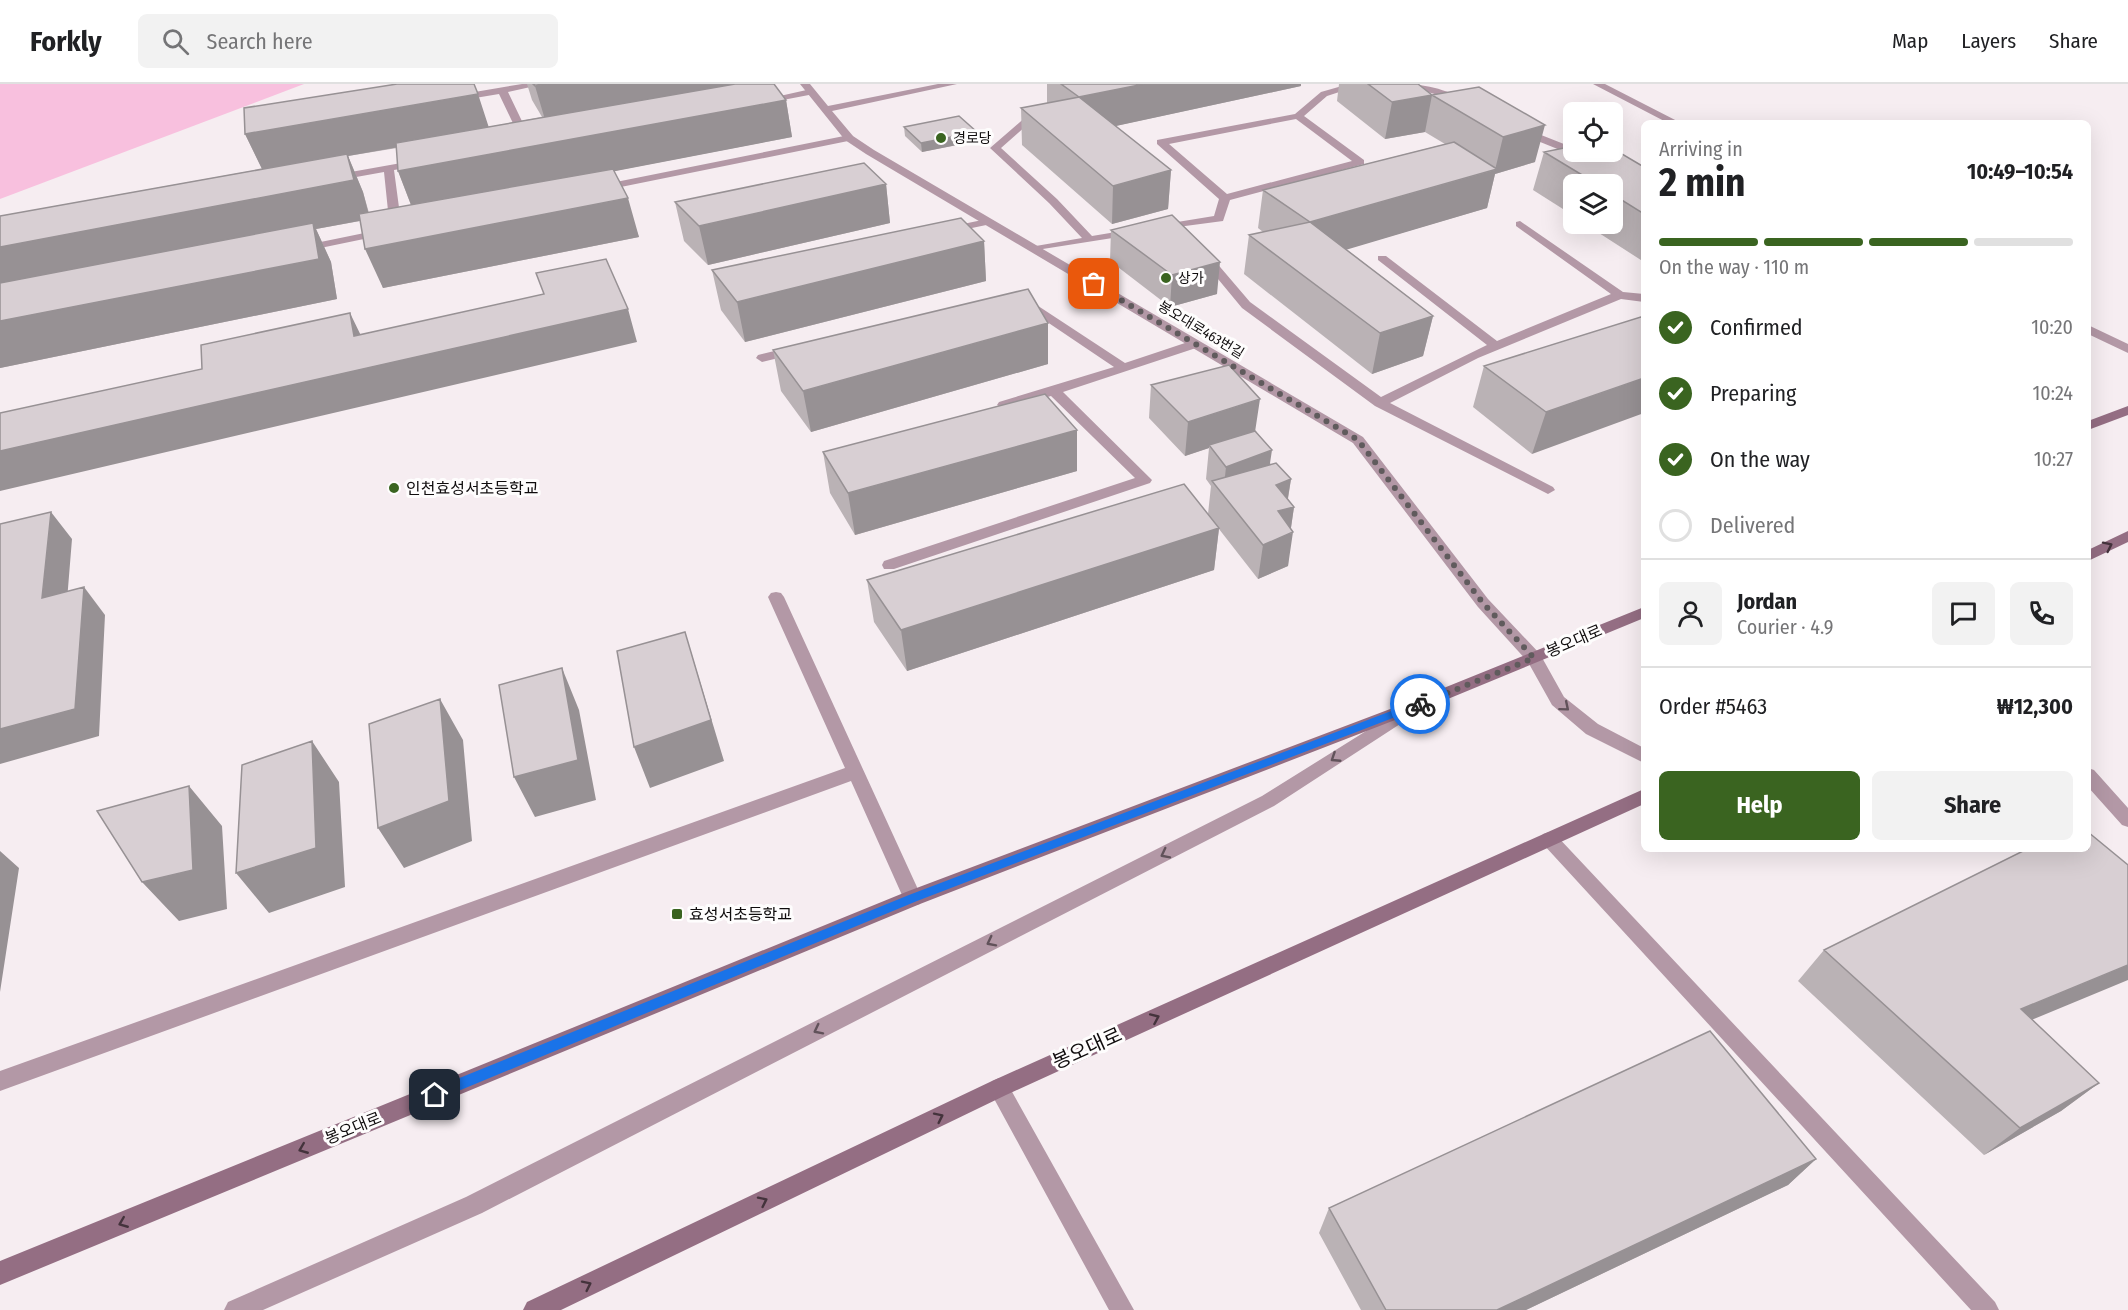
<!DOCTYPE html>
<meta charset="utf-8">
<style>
:root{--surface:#fff;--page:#f2f2f2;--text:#202124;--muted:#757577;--line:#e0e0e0;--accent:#3a6420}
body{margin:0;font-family:"Fira Sans Condensed","Noto Sans KR",sans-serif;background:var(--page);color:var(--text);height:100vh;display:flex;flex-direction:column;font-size:22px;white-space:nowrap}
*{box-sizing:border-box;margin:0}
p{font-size:20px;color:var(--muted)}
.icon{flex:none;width:33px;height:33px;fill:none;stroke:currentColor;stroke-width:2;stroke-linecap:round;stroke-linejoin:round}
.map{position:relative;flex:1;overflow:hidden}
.side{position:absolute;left:1641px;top:36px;width:450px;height:732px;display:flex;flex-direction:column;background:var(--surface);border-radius:9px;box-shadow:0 6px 24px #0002}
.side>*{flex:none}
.buttons{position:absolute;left:1563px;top:18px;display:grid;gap:12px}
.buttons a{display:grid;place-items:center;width:60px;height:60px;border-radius:9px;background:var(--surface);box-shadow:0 6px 24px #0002;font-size:30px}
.pin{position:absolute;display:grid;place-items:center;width:51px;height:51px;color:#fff;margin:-26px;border-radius:12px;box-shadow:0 3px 9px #0006}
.courier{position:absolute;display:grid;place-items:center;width:60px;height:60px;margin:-30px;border:4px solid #1a73e8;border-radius:50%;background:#fff;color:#222;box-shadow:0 2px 8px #0007}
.head em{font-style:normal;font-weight:700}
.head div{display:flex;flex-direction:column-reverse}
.head{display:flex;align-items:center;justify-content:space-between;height:102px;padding:0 18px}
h1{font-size:39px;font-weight:700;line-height:45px}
.bar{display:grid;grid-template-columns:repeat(4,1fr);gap:9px 6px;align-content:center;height:72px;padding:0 18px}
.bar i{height:8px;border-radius:4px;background:var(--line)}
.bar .active{background:var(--accent)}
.bar p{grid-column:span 4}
.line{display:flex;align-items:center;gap:15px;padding:0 18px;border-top:2px solid var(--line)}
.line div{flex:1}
.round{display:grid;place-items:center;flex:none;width:63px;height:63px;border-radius:9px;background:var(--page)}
ol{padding:0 18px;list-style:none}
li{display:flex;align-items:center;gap:18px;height:66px}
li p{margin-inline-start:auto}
li .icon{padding:6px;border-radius:50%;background:var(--accent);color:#fff;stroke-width:4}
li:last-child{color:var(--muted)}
li i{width:33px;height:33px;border:3px solid var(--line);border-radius:50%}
.button{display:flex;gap:12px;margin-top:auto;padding:12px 18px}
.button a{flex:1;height:69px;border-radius:9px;background:var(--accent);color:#fff;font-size:24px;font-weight:700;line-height:69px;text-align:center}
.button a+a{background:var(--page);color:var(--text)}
header{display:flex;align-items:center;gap:36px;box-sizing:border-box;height:84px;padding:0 30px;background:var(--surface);border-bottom:2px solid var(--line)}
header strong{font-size:28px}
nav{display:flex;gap:33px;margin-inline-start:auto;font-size:21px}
.search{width:420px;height:54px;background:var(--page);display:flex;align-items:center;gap:15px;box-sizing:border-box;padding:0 21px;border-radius:9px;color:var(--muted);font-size:22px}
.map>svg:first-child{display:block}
</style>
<header>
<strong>Forkly</strong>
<div class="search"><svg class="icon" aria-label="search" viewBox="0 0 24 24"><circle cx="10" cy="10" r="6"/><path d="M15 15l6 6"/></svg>Search here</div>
<nav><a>Map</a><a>Layers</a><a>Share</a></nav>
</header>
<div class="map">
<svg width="2128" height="1226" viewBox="0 0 2128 1226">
<rect width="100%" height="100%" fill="#f6edf1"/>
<path fill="#f8c0de" d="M0 0H304L0 115Z"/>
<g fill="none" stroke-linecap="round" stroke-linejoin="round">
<path fill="#b398a6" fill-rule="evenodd" d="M522 0H544L508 8 531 56 526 59 521 56 499 10 457 17 452 14 457 11Z
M1349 0H1364L1327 12 1304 32 1364 76V80L1230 116 1223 137 1155 146V142L1159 141 1214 132 1219 115 1157 60V56L1295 30 1321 8ZM1296 35 1352 77 1227 110 1169 60Z
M1400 0C1421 0 1448 4 1465 18L1457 20 1438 11Z
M811 5 816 8 814 10 762 20 757 17Z
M1035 25 1043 27 1001 64 1057 115 1092 152 1134 145 1140 148 1138 150 1030 167V163L1082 154 1049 119 990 64Z
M1518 45H1526L1574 64V68H1582L1589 72 1580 74 1518 49Z
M849 51 853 52V56L601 107 596 104 601 101Z
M418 76 422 77V81L394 86 402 146 396 149 390 146 384 88 334 97 329 94 334 91Z
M987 135 992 138 991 140 948 149 942 146 944 144Z
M1520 137 1623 208 1644 210V218L1621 215 1478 274 1390 319 1553 403 1555 406 1548 410 1375 322 1242 224 1199 172 1201 170H1209L1250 218 1381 313 1487 261 1378 176V172H1386L1497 257 1611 210 1516 142V138Z
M384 145 388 146V150L301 168 295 165 301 162Z
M1023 212 1125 279 1191 257H1199L1201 260 1199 263 1063 308 1152 396 1150 399 894 485H884L882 481 884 477 1135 394 1051 312 1004 325 997 321 999 318 1114 283 1019 219 1017 216Z
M795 262 801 266 799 269 762 278 756 274 758 271Z
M1411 619 1417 621 1419 625 1417 629 1274 722 482 1129 263 1226H224L228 1218 466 1113 1262 712Z"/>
<path fill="#b398a6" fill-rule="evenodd" d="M800 0H810L828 22 938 0H957L832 27 853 52 874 66 1363 353 1488 515 1540 570 1564 613 1598 640 1644 664V679L1586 650 1552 621 1528 578 1478 523 1353 359 866 70 845 56Z
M1593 0H1605L1681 39H1668Z
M2088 241 2128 260V269L2088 250Z
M776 508 781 509 784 513 922 814 920 820 913 822 906 820 851 697 0 1007V987L845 684 768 513 771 509Z
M2088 684 2094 686 2128 724V743L2122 741 2088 703Z
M1549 748 1555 750 1995 1218 1999 1226H1971L1543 760 1540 755 1543 750Z
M999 994 1006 997 1134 1226H1109L992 1011 988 1004 992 997Z"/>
<path fill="#946e83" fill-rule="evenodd" d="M2128 322V331L2088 346V337Z
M2128 447V458L2088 477V466Z
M1644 523V534L1426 624 920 820 0 1201V1177L906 808 1414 616Z
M1644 705V720L1006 1011 561 1226H523L527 1218 992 997Z"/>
</g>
<path fill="#bab2b5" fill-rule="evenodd" d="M474 0 488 43 542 33 532 16 527 0H774L786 16 792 53 614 87 639 153 383 204 360 137 316 145 331 178 337 215 0 284V132L262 85 245 50ZM397 64 398 87 411 121 369 129 363 108 348 72Z
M1047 0H1301V2L1115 42 1171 86 1168 125 1112 140 1022 61 1021 24 1047 19Z
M1339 0H1418L1432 11 1479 3 1535 78 1495 90 1487 124 1346 165 1433 232 1423 272 1372 290 1244 190 1249 151 1263 148 1258 144 1263 106 1445 60 1425 48 1385 55 1337 17Z
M904 43 977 57 922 68 905 52Z
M1544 68 1644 83V178L1585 140H1612V100H1574V132L1533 106Z
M886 100 890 139 708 181 684 157 675 118Z
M1111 146 1217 210 1170 223 1110 177Z
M984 157 986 197 745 258 721 226 712 186Z
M1644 232 1532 370 1473 323 1484 282Z
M773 266 1048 280 811 348 781 307Z
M1151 301 1256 347 1270 380 1291 395 1288 415 1294 423 1291 444 1288 482 1258 495 1219 445 1214 486 907 587 874 538 867 496 1208 430 1211 402 1206 395 1209 364 1185 372 1149 334Z
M1077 346V387L855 451 830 409 823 368Z
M1824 866 2033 936 2099 999 2061 1027 1984 1071 1798 897Z
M1816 1075 1788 1101 1526 1226H1361L1319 1149 1329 1124Z"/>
<path fill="#979194" d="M548 0H749L546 39 535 2Z
M1144 0H1301V2L1079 50V13Z
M478 10 490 47 348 72 363 108 370 135 316 145 331 178 337 215 0 284V163L263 87 245 50Z
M1432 11 1425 48 1385 55 1392 18Z
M786 16 792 53 413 126 398 87Z
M1545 41 1535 78 1495 90 1487 124 1305 178 1310 138 1495 86 1503 53Z
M977 48V57L922 68 921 59Z
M1171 86 1168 125 1112 140 1113 102Z
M886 100 890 139 708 181 699 142Z
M628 114 639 153 383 204 365 165Z
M984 157 986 197 745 258 737 218Z
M1220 178 1217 210 1170 223 1172 191Z
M628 225 637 258 0 407V367L354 252 350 229 366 262Z
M1433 232 1423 272 1372 290 1380 249Z
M1048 239V280L811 348 803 307Z
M1644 294V329L1532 370 1546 328Z
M1260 315 1255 348 1209 361V364L1185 372 1188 338Z
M1077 346V387L855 451 848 409Z
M1272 366 1267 399 1223 411 1226 383Z
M1291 395 1286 425 1294 423 1290 450 1293 448 1288 482 1258 495 1263 461 1276 401Z
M51 428 72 455 65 541 42 514Z
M1219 444 1214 486 907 587 901 546Z
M84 503 105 531 99 652 0 680V645Z
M685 548 724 677 650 704 634 663Z
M562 584 579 626 596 716 535 733 514 693Z
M440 615 463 656 472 757 404 784 378 744Z
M312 657 339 698 345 803 269 829 236 789Z
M189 702 222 742 227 825 179 837 142 798Z
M0 767 19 784 0 908Z
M2128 881V896L1988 954 2021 925Z
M2099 999 2061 1027 1984 1071 2020 1044Z
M1816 1075 1788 1101 1526 1226H1497Z"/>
<path fill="#d8cfd3" stroke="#979194" stroke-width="1.5" d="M397 0H474L478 10 245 50 244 24Z
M533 0H548L535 2Z
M735 0H774L786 16 398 87 396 59Z
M1061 0H1144L1079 13 1171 86 1113 102 1021 24 1079 13Z
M1368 0H1418L1432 11 1479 3 1545 41 1503 53 1432 11 1392 18Z
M959 32 977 48 921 59 904 43Z
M1454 58 1497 85 1310 138 1263 106Z
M1574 62V68H1612V64L1644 83V130L1612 110V100H1597L1544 68Z
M347 70 354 96 0 163V132Z
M864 79 886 100 699 142 675 118Z
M613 85 628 114 365 165 359 130Z
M1172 131 1220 178 1172 191 1111 146Z
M961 134 984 157 737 218 712 186Z
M1310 138 1433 232 1380 249 1249 151Z
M313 139 319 175 0 237V199Z
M606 175 628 225 0 367V329L202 285 201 261 350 229 354 252 544 210 536 189Z
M1028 205 1048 239 803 307 773 266Z
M1644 232V294L1546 328 1484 282Z
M1229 281 1260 315 1188 338 1151 301Z
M1045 310 1077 346 848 409 823 368Z
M1255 347 1272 366 1226 383 1209 361Z
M1276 379 1291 395 1276 401 1294 423 1278 427 1293 448 1263 461 1212 397Z
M1184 400 1219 444 901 546 867 496Z
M51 428 42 514 84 503 75 625 0 645V440Z
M685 548 711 636 634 663 617 567Z
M562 584 578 676 514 693 499 601Z
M440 615 449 717 378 744 369 640Z
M312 657 316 764 236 789 242 681Z
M189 702 193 786 142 798 97 727Z
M2088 748 2128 781V881L2021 925 2099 999 2020 1044 1824 866 2027 765H2088Z
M1710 947 1816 1075 1497 1226H1386L1329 1124Z"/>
<defs><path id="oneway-chevron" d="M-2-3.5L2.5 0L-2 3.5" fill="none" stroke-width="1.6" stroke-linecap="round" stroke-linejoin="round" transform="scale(1.5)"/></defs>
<g stroke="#44333c">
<use href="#oneway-chevron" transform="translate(2108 462) rotate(-26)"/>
<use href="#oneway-chevron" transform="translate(1155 934) rotate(-24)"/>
<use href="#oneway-chevron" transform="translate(939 1033) rotate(-26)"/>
<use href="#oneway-chevron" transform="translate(303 1065) rotate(158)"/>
<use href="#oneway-chevron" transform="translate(763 1117) rotate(-26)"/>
<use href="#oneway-chevron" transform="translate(123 1139) rotate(158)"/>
<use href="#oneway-chevron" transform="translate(587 1201) rotate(-26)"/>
</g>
<g stroke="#61525a">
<use href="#oneway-chevron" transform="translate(1565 623) rotate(40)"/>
<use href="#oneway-chevron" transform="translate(1335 674) rotate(147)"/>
<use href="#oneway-chevron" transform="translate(1165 770) rotate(153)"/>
<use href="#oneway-chevron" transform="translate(991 858) rotate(153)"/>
<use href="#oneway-chevron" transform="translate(818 946) rotate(153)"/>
</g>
<path fill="#1a73e8" d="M1420 616 1424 617V622L917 817 439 1015 435 1016 428 1011 430 1006 909 811Z"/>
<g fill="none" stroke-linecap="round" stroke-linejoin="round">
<path stroke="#605b5d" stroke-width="6" stroke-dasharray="0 10.8" d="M1094 200 1358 356 1483 519 1534 574 1420 620"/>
</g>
<g fill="#3a6420" stroke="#fefdfd" stroke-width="2">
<circle cx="941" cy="54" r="6"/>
<circle cx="1166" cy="194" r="6"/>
<circle cx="394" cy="404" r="6"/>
<rect x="671" y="824" width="12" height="12" rx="3"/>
</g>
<g text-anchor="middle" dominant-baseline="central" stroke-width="6" stroke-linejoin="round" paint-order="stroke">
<g font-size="14" fill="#0f0c0d" stroke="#fefdfd" text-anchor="start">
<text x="953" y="54">경로당</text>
<text x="1178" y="194">상가</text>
</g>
<g font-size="14" fill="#0f0c0d" stroke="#fefdfd">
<text transform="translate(1201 246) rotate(31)">봉오대로463번길</text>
</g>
<g font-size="16" fill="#0f0c0d" stroke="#fefdfd" text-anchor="start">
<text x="406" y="404">인천효성서초등학교</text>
<text x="689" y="830">효성서초등학교</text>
</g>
<g font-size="16" fill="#0f0c0d" stroke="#fefdfd">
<text transform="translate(1574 557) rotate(-23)">봉오대로</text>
<text transform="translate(353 1044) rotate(-22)">봉오대로</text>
</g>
<g font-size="20" fill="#0f0c0d" stroke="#fefdfd">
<text transform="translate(1087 964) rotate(-24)">봉오대로</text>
</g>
</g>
</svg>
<div class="buttons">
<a><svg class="icon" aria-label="locate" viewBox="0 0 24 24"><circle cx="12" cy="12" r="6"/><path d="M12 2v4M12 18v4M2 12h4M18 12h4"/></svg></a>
<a><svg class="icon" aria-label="layers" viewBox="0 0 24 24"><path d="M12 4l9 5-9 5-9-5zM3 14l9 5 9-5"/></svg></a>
</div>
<div class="pin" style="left:1094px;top:200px;background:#ea580c"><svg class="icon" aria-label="bag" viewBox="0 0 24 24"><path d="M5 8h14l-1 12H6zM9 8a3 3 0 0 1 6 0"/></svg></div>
<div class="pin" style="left:435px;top:1011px;background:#1f2937"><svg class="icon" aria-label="home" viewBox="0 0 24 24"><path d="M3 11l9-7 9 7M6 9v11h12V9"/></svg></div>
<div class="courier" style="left:1420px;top:620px"><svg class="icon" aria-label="bike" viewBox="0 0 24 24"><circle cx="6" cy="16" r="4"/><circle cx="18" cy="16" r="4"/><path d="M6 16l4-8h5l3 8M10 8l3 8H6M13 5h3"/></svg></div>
<section class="side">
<div class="head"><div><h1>2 min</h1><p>Arriving in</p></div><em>10:49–10:54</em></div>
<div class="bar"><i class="active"></i><i class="active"></i><i class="active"></i><i></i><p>On the way · 110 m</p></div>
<ol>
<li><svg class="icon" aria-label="check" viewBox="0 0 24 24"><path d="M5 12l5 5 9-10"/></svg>Confirmed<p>10:20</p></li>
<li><svg class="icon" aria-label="check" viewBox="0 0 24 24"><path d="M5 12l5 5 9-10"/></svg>Preparing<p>10:24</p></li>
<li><svg class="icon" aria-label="check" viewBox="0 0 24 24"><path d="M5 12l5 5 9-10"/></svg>On the way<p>10:27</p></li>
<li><i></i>Delivered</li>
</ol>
<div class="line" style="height:108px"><a class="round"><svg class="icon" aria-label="person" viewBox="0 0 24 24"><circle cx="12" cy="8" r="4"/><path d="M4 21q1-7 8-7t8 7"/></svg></a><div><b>Jordan</b><p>Courier · 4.9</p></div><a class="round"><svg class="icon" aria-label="chat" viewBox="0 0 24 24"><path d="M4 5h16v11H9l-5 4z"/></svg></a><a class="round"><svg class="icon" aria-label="phone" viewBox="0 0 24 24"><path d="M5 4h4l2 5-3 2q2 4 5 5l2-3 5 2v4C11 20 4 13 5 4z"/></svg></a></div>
<div class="line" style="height:78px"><div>Order #5463</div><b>₩12,300</b></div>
<div class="button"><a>Help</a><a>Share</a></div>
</section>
</div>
